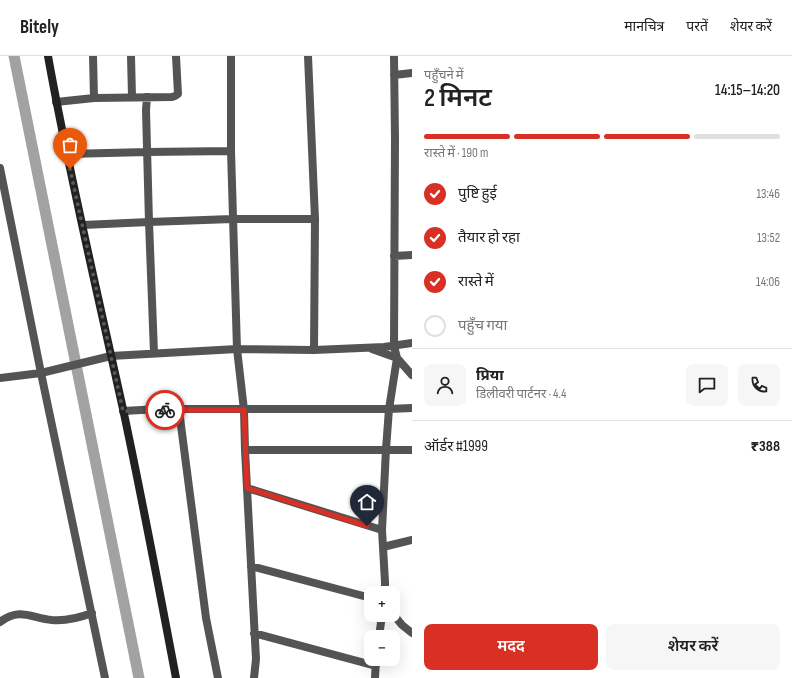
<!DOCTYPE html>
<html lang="hi">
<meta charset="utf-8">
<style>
:root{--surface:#fff;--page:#f6f6f6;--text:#222;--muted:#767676;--line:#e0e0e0;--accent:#d93025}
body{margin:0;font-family:"Sofia Sans Condensed","Noto Sans Devanagari",sans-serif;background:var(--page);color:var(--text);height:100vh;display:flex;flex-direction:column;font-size:15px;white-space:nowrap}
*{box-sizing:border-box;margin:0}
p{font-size:13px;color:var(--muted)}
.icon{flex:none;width:22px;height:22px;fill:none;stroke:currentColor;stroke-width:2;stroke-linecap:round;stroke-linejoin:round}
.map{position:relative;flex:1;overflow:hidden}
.sheet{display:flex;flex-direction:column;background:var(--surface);width:380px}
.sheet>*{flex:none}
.buttons{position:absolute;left:364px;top:530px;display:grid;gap:8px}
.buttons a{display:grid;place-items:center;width:36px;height:36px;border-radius:8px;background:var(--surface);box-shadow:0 4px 16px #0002;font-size:20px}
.pin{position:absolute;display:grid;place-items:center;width:34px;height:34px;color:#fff;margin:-41px -17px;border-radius:50% 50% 50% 0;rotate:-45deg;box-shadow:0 0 4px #0007}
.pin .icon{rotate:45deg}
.courier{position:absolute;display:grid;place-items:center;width:40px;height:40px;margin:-20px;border:3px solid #d93025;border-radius:50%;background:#fff;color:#222;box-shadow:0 1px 5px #0007}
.summary em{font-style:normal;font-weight:600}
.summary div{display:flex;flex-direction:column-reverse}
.summary{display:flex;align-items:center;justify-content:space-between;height:68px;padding:0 12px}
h1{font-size:26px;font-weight:600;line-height:30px}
.bar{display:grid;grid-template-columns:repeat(4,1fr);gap:6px 4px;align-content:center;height:48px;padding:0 12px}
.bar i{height:5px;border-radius:3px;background:var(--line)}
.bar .on{background:var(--accent)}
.bar p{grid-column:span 4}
.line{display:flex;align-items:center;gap:10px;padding:0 12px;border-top:1px solid var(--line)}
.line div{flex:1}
.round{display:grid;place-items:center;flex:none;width:42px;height:42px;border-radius:8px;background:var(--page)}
ol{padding:0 12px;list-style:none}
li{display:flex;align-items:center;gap:12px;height:44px}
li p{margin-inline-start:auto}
li .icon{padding:4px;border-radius:50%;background:var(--accent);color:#fff;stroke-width:4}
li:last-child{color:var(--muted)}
li i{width:22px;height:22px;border:2px solid var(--line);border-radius:50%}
.button{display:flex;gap:8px;margin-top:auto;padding:8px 12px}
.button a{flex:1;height:46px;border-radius:8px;background:var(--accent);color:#fff;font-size:16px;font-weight:600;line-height:46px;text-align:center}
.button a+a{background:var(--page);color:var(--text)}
header{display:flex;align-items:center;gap:24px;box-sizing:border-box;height:56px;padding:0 20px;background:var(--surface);border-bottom:1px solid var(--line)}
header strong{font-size:19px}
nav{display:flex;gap:22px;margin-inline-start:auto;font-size:14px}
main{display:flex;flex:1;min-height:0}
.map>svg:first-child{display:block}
</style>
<header>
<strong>Bitely</strong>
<nav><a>मानचित्र</a><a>परतें</a><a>शेयर करें</a></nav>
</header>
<main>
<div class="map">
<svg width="412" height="622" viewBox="0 0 412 622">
<rect width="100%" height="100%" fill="#fff"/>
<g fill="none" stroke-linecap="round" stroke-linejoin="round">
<path stroke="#a2a2a2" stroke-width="11" d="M14 0 139 622"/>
<path stroke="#545454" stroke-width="8" d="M93 0 94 42
M131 0 132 41
M231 0V95L237 293 244 354 245 394 256 603 254 622
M308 0 315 163 314 294
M394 0 395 83 394 290 397 302 412 319
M394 19 412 17
M147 41 146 54 149 166 154 297
M56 46 94 42 172 41 175 40 178 38 176 0
M67 98 147 96 231 95
M0 112 41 317 105 622
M83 169 149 166 232 163H315
M394 200 412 199
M372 293 397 302 389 353 386 393 382 474 385 526V537
M0 322 41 317 111 300 237 293 314 294 384 291 412 287
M179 354 206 562 218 622
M123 355 160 353H389L412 352
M245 394H412
M247 432 382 474
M383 491 412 484
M251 510 371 542
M393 558 402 569 412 577
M0 566C20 551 31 562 52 564 66 565 79 562 92 557
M254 577 376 610
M379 581 382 559
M375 622 376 603"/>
<path stroke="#212121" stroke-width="8" d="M48 0C69 118 97 235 123 353 142 442 159 532 176 622"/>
</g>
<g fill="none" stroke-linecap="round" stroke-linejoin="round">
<path stroke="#595959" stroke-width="4" stroke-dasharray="0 7.2" d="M70 113 123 355 165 354"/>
<path stroke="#d93025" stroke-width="5" d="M165 354H244L247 432 367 470"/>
</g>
</svg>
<div class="buttons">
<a>+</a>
<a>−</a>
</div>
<div class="pin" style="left:70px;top:113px;background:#ea580c"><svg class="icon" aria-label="bag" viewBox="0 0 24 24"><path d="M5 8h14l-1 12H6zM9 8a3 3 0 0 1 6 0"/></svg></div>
<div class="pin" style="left:367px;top:470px;background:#1f2937"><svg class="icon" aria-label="home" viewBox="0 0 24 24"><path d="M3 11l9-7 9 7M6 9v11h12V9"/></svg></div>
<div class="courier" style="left:165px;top:354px"><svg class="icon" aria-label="bike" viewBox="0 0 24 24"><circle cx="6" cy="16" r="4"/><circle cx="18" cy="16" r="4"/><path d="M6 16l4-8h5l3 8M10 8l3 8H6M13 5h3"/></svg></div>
</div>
<section class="sheet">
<div class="summary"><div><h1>2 मिनट</h1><p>पहुँचने में</p></div><em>14:15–14:20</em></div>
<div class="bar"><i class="on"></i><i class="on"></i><i class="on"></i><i></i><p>रास्ते में · 190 m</p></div>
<ol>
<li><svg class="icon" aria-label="check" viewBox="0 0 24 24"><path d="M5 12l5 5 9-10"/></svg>पुष्टि हुई<p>13:46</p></li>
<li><svg class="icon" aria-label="check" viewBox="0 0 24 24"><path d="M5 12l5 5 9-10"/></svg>तैयार हो रहा<p>13:52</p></li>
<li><svg class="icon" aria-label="check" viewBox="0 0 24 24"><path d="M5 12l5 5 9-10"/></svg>रास्ते में<p>14:06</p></li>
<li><i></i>पहुँच गया</li>
</ol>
<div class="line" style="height:72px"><a class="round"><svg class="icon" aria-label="person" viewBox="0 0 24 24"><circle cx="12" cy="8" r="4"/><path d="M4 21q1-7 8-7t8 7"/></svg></a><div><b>प्रिया</b><p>डिलीवरी पार्टनर · 4.4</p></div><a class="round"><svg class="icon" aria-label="chat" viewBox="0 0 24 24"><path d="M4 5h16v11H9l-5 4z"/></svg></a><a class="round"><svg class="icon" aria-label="phone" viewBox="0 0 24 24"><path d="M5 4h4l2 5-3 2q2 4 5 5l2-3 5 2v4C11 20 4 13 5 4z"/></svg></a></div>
<div class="line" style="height:52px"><div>ऑर्डर #1999</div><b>₹388</b></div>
<div class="button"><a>मदद</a><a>शेयर करें</a></div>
</section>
</main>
